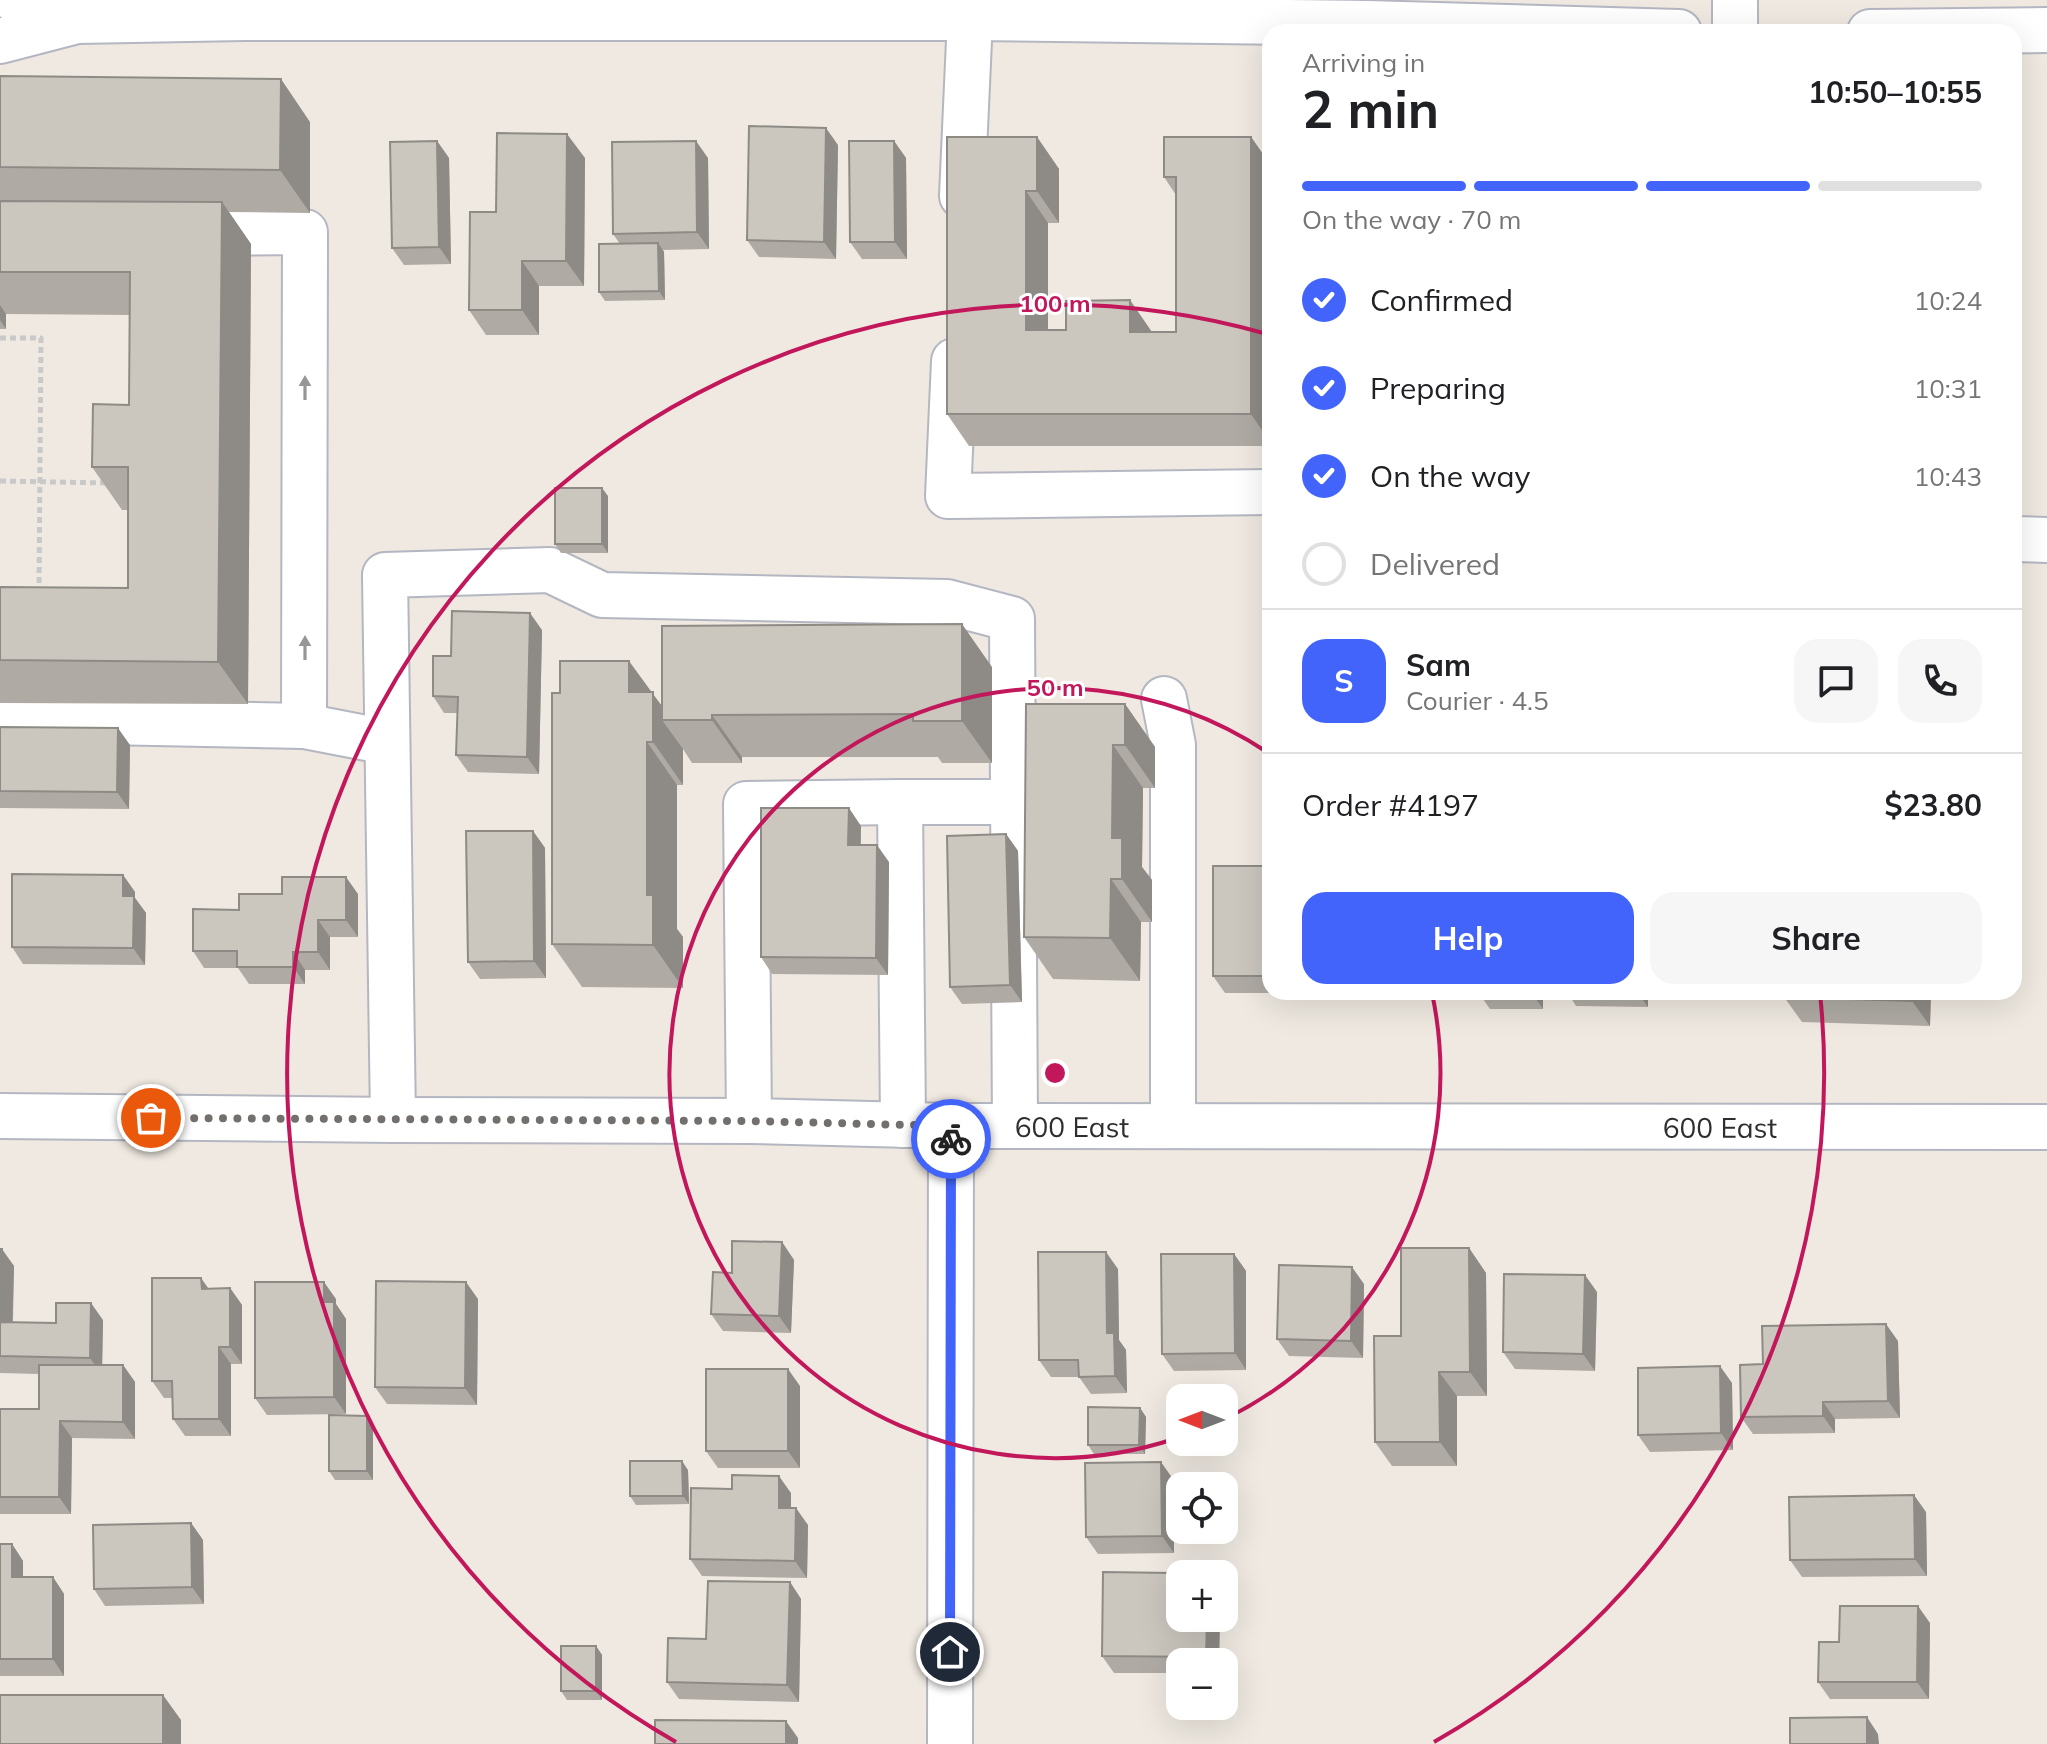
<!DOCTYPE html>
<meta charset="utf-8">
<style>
:root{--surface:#fff;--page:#f6f6f6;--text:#202124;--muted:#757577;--line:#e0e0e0;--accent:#4264fb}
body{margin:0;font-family:Mulish,sans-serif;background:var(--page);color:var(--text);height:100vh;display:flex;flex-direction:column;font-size:30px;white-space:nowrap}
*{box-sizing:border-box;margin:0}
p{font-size:26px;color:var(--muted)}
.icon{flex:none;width:44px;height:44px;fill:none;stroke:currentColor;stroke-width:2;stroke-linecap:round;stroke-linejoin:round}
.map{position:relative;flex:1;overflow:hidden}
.sheet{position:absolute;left:1262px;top:24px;width:760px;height:976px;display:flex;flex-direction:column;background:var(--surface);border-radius:24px;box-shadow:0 8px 32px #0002}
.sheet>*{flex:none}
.needle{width:52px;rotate:270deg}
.fabs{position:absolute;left:1166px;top:1384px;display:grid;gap:16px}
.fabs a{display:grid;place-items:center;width:72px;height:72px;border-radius:16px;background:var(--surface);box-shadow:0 8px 32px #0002;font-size:40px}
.pin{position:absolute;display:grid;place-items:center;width:68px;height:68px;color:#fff;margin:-34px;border:4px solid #fff;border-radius:50%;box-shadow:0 2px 8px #0007}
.courier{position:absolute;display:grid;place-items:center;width:80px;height:80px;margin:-40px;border:6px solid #4264fb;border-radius:50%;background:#fff;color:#222;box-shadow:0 2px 10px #0007}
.overview em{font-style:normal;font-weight:700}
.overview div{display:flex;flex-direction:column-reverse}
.overview{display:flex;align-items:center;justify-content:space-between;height:136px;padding:0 40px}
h1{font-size:52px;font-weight:700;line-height:60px}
.bar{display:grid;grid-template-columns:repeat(4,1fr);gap:12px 8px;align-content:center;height:96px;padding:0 40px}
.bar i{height:10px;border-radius:6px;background:var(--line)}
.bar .on{background:var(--accent)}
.bar p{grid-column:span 4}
.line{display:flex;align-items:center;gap:20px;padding:0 40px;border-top:2px solid var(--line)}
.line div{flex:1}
.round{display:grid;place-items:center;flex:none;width:84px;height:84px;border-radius:24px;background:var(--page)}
ol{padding:0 40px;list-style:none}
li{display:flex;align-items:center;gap:24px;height:88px}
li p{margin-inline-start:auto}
li .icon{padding:8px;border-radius:50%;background:var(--accent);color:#fff;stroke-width:4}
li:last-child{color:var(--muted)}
li i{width:44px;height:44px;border:4px solid var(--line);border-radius:50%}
.action{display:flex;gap:16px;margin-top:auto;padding:16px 40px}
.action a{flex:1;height:92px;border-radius:24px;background:var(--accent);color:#fff;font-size:32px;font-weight:700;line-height:92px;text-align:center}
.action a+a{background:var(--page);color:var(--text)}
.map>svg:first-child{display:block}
</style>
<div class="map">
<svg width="2047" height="1744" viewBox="0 0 2047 1744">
<rect width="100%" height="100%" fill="#efe9e1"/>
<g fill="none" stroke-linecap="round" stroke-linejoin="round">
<defs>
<g id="minor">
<path d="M15 0 77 21"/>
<path d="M1735 0V32"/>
<path d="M1870 32 2047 30"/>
<path d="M0 41 77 21 244 18H970L1367 23 1679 32"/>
<path d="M962 196 970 18"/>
<path d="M182 233 305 232 304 726"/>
<path d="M954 361 948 496 1270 492"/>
<path d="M2014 539 2047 540"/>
<path d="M1164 699 1173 745V1126"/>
<path d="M0 720 304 726 387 742"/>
<path id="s1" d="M0 1116 393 1120 749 1121 951 1126 2047 1127"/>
<path d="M393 1120 385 575 550 570 602 595 947 602 1012 619 1015 1126"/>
<path d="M749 1121 746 804 900 802"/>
<path d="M903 1125 900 802H1012"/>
<path d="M950 1744 951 1126"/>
</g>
</defs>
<use href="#minor" stroke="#b4b7c1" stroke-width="48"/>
<path stroke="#c9c9c9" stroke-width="5" stroke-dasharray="6 4" stroke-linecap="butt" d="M0 338H41L39 592
M0 481 107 483"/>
<use href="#minor" stroke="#fff" stroke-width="44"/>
</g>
<path fill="#afaba4" d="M0 76 310 122V213L229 212 251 244 248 704 0 703V587L128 588V510H122L92 467 129 405 130 315 6 314V329H0Z
M1037 137 1059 169V223H1048V330L1176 332V195L1164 177 1251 137 1270 164V446H969L947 414Z
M437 141 449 158 451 264 404 265 392 248Z
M894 141 906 158 907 259H862L850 242Z
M838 145 836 259 759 257 747 240Z
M585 158 584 286H539V335H486L469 310 496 212Z
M708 158 709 249 663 250 664 252 665 300 605 301 599 292 620 244 613 234Z
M608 496V553H561L555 544Z
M542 630 539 774 468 772 456 755 458 713H444L433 696 451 656Z
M992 667V763H942L938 757H742V763H692L683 749V785H677V929L683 937V988L582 987 552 944 651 692 662 706Z
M1125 704 1155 747V788H1143L1142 867 1152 880V922H1141L1140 981 1053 979 1024 937Z
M0 727 130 745 129 809 0 808Z
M861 826V845L889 862 888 975 772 974 761 957Z
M533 831 545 848 546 978 480 979 468 962Z
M1006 834 1018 851 1022 1002 962 1004 950 987Z
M1270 866V992H1294V993H1225L1213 976Z
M123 875 135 892V898L146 913 145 965 23 964 12 947Z
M358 894V937H330V970H305V984H249L238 968H204L193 951 239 910Z
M1478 992H1543V1009H1490Z
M1567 992H1648V1007L1576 1006Z
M1784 992H1931L1930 1026 1802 1022 1784 997Z
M782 1242 794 1260 791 1333 723 1331 711 1314 732 1273Z
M1469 1248 1486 1273 1487 1396H1457V1466H1392L1375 1442 1401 1336Z
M0 1249 14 1266 13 1322 56 1323 103 1320 102 1365H123L135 1382V1439L72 1438 71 1514H0V1409H39V1374L0 1373Z
M1234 1254 1246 1271V1370L1174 1371 1162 1354Z
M1118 1269 1119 1340 1126 1350 1127 1393 1091 1394 1079 1377H1051L1039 1360Z
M1364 1284 1363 1358 1289 1356 1277 1339Z
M230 1288 242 1305V1364H231V1436H185L173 1419 172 1398H164L152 1381 209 1289Z
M1597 1292 1595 1371 1515 1369 1503 1352Z
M336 1299V1304L346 1319V1414L267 1415 255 1398Z
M478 1299 477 1405 387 1404 375 1387Z
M1898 1341 1900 1418 1835 1419V1433L1753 1434 1741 1417 1763 1364Z
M1732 1383 1733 1450 1650 1452 1638 1435Z
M800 1386V1468H718L706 1451Z
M1140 1408 1146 1417 1145 1454H1094L1088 1445Z
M373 1424V1480H335L329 1471Z
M688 1470 689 1504 636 1505 630 1496Z
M1173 1479 1174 1553 1098 1554 1086 1537Z
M791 1493V1508L808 1525 807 1578 702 1576 690 1559Z
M1926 1512 1927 1576 1802 1577 1790 1560Z
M191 1523 203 1540 204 1604 105 1606 94 1589Z
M0 1544H12L23 1561V1577H53L64 1594V1676H0Z
M1172 1573 1180 1584V1618H1220L1219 1662H1180V1673H1114L1102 1656Z
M790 1582 801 1599 799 1702 679 1699 667 1682 706 1639Z
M1930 1623 1929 1699H1830L1818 1682 1839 1642Z
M596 1646 602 1655V1700H567L561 1691Z"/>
<path fill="#8e8b86" d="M281 79 310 122V213L280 170Z
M826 128 838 145 836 259 824 242Z
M567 134 585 158 584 286 566 261Z
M1037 137 1059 169V223L1037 191Z
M1251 137 1270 164V442L1251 414Z
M437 141 449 158 451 264 439 247Z
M696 141 708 158 709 249 697 232Z
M894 141 906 158 907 259 895 242Z
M1026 191 1048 223V362L1026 330Z
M222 202 251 244 248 704 218 662Z
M658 243 664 252 665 300 659 291Z
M522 261 539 286V335L522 310Z
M1130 300 1152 332H1130Z
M0 305 6 314V329L0 320Z
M602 488 608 496V553L602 544Z
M530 613 542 630 539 774 527 757Z
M962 624 992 667V763L962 721Z
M629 661 672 720H662L683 749V785L653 742 629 692Z
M1125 704 1155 747V788L1125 745Z
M712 715 742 757V763L712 720Z
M118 728 130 745 129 809 117 792Z
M647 742 677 785V929L683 937V988L653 945 647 895Z
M1113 745 1143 788 1142 867 1152 880V922L1122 879 1112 838Z
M849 808 861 826 860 862 848 845Z
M533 831 545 848 546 978 534 961Z
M1006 834 1018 851 1022 1002 1010 985Z
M877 845 889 862 888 975 876 958Z
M123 875 135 892V898L146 913 145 965 133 948 123 896Z
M346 877 358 894V937L346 920Z
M1111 879 1141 922 1140 981 1110 938Z
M318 920 330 937V970L318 952Z
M293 952 305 970V984L293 967Z
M1531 992H1543V1009Z
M1637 992H1648V1007Z
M1913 992H1931L1930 1026 1912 1001Z
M782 1242 794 1260 791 1333 779 1316Z
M1469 1248 1486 1273 1487 1396 1470 1372Z
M2 1249 14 1266 12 1339 0 1322Z
M1106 1252 1118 1269 1119 1340 1126 1350 1127 1393 1115 1376 1107 1333Z
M1234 1254 1246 1271V1370L1235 1353Z
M1352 1267 1364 1284 1363 1358 1351 1341Z
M1585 1275 1597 1292 1595 1371 1583 1354Z
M201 1278 213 1295 202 1289Z
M324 1282 336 1299V1304L346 1319V1414L334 1397 324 1302Z
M466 1282 478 1299 477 1405 465 1388Z
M230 1288 242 1305V1364L230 1347Z
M91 1303 103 1320 102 1375 90 1358Z
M1886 1324 1898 1341 1900 1418 1888 1401Z
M219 1347 231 1364V1436L219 1419Z
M123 1365 135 1382V1439L123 1422Z
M1720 1366 1732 1383 1733 1450 1721 1433Z
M788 1369 800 1386V1468L788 1451Z
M1439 1372 1457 1396V1466L1440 1442Z
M1823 1402 1835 1419V1433L1823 1416Z
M1140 1408 1146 1417 1145 1454 1139 1445Z
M367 1416 373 1424V1480L367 1471Z
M60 1421 72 1438 71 1514 59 1497Z
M682 1461 688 1470 689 1504 683 1496Z
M1161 1462 1173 1479 1174 1553 1162 1536Z
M779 1476 791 1493V1525L779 1508Z
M1914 1495 1926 1512 1927 1576 1915 1559Z
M796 1508 808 1525 807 1578 795 1561Z
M191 1523 203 1540 204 1604 192 1587Z
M12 1544 23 1561V1594L12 1577Z
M1172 1573 1180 1584V1604L1172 1593Z
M53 1577 64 1594V1676L53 1659Z
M790 1582 801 1599 799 1702 787 1685Z
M1918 1606 1930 1623 1929 1699 1917 1682Z
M1207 1618H1220L1219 1662H1210L1206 1657Z
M596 1646 602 1655V1700L596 1691Z
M163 1695 181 1720V1744H163Z
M1867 1717 1878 1734 1879 1744H1867Z
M786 1721 798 1738V1744H786Z"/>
<path fill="#cbc7bf" stroke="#8e8b86" stroke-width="2" d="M0 76 281 79 280 170 0 167Z
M749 126 826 128 824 242 747 240Z
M497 133 567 134 566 261H522V310H469L470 212H496Z
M947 137H1037V191H1026V330H1066V301L1130 300V332H1176V177H1164V137H1251V414H947Z
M437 141 439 247 392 248 390 142Z
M696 141 697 232 613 234 612 142Z
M849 141H894L895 242H850Z
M0 201 222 202 218 662 0 660V587L128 588V467H92L93 404 129 405 130 272H0Z
M658 243 659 291 599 292V244Z
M555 488H602V544H555Z
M452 611 530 613 527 757 456 755 458 697 433 696V656H451Z
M962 624V721H913V714L712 715V720H662V626Z
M560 661H629V692H653V742H647V895H653V945L552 944V693H560Z
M1026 704H1125V745H1113L1112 838H1122V879H1111L1110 938 1024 937Z
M0 727 118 728 117 792 0 791Z
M761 808H849L848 845H877L876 958 761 957Z
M466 831H533L534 961 468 962Z
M1006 834 1010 985 950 987 947 836Z
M1213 866H1270V976H1213Z
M12 874 123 875V896H134L133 948 12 947Z
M282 877H346V920H318V952H293V967H237V951H193V909L239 910V894H282Z
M1784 992H1913L1912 1001 1784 997Z
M732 1241 782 1242 779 1316 711 1314 713 1272 732 1273Z
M1401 1248H1469L1470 1372H1439L1440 1442H1375L1374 1336H1401Z
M0 1249H2L0 1322 56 1323V1303H91L90 1358 0 1356Z
M1038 1252H1106L1107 1333H1114L1115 1376 1079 1377 1078 1360H1039Z
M1161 1254H1234L1235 1353 1162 1354Z
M1279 1265 1352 1267 1351 1341 1277 1339Z
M1504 1274 1585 1275 1583 1354 1503 1352Z
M152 1278H201L202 1289 230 1288V1347H219V1419H173L172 1381H152Z
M376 1281 466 1282 465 1388 375 1387Z
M255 1282H324V1302H334V1397L255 1398Z
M1886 1324 1888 1401 1823 1402V1416L1741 1417 1740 1365 1763 1364 1762 1326Z
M39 1365H123V1422L60 1421 59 1497H0V1409H39Z
M1720 1366 1721 1433 1638 1435V1368Z
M706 1369H788V1451H706Z
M1088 1407 1140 1408 1139 1445H1088Z
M329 1415 367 1416V1471H329Z
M630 1461H682L683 1496H630Z
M1161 1462 1162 1536 1086 1537 1085 1463Z
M732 1475 779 1476V1508H796L795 1561 690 1559 691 1488 732 1489Z
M1914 1495 1915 1559 1790 1560 1789 1497Z
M191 1523 192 1587 94 1589 93 1525Z
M0 1544H12V1577H53V1659H0Z
M1103 1572 1172 1573V1593H1180V1618H1207L1206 1657 1102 1656Z
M708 1581 790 1582 787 1685 667 1682 668 1638 706 1639Z
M1840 1606H1918L1917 1682H1818L1819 1642H1839Z
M561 1646H596V1691H561Z
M0 1695H163V1744H0Z
M1867 1717V1744H1790V1718Z
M655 1720 786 1721V1744H655Z"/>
<defs><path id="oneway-solid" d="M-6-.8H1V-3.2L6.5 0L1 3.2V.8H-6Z" transform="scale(2)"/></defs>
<g fill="#969696">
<use href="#oneway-solid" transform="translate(305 388) rotate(-90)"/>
<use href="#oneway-solid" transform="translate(305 648) rotate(-90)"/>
</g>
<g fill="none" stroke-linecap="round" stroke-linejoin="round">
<path stroke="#726f6d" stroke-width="8" stroke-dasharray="0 14.4" d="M151 1118 749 1121 951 1126V1139"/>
<path stroke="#4264fb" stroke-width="10" d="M950 1652 951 1139"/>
</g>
<g fill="none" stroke="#c2185b" stroke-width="4">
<path d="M1177 1438A385 385 0 1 1 1267 752M1432 993A385 385 0 0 1 1227 1418"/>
<path d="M676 1742A769 769 0 0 1 1267 334M1820 993A769 769 0 0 1 1434 1742"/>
</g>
<g text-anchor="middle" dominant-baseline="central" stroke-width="6" stroke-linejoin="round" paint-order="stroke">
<g font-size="28" fill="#2e2e2e" stroke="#fff">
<text stroke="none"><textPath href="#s1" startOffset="1072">600 East</textPath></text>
<text stroke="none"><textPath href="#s1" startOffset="1720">600 East</textPath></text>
</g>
</g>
<circle cx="1055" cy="1073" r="12" fill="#c2185b" stroke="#fff" stroke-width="4"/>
<g font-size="24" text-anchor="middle" font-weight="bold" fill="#c2185b" stroke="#fff" stroke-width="6" stroke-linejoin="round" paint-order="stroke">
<text x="1055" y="312">100 m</text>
<text x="1055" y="696">50 m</text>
</g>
</svg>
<div class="fabs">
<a><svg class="needle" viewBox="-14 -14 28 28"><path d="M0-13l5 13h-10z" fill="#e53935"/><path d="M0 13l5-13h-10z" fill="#757577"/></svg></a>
<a><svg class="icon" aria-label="locate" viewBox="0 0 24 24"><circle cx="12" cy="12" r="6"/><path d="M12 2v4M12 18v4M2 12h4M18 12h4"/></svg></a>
<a>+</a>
<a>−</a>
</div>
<div class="pin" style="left:151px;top:1118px;background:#ea580c"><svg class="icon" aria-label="bag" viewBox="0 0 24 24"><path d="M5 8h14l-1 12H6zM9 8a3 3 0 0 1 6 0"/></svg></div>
<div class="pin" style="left:950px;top:1652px;background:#1f2937"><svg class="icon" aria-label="home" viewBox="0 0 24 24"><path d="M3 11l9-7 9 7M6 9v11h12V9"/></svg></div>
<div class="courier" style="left:951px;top:1139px"><svg class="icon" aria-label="bike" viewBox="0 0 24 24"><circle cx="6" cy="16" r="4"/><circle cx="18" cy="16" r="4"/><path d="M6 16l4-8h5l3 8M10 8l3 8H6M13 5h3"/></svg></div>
<section class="sheet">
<div class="overview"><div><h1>2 min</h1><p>Arriving in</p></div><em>10:50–10:55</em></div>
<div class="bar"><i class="on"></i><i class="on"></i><i class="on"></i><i></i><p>On the way · 70 m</p></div>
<ol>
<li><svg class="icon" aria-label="check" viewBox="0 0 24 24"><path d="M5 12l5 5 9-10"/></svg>Confirmed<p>10:24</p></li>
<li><svg class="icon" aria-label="check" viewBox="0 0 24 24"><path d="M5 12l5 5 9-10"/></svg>Preparing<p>10:31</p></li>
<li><svg class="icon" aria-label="check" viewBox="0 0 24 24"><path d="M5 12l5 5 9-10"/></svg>On the way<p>10:43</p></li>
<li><i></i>Delivered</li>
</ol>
<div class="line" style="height:144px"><b class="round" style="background:var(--accent);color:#fff">S</b><div><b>Sam</b><p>Courier · 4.5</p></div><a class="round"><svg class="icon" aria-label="chat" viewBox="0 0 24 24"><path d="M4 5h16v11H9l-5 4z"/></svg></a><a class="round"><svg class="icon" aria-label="phone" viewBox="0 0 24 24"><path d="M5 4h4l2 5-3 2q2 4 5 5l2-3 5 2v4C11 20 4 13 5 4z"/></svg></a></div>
<div class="line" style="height:104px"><div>Order #4197</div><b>$23.80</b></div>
<div class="action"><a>Help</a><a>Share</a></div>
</section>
</div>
